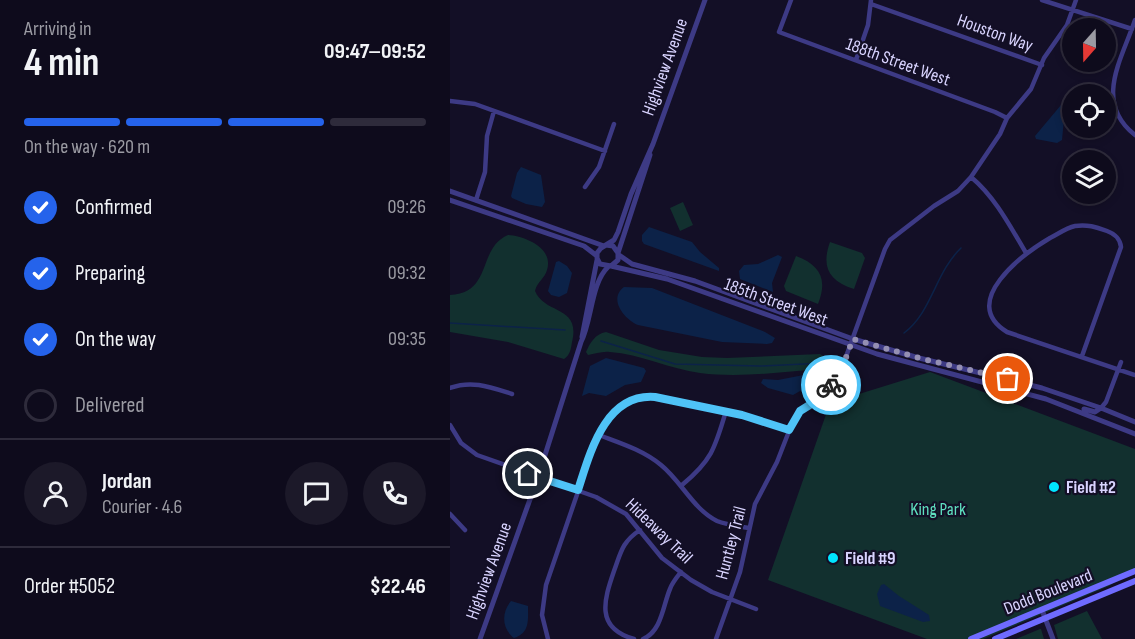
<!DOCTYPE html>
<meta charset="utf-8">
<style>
:root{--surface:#0e0b1c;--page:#1c1929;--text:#f1f3f6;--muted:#9b9ba3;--line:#2e2b3b;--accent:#2563eb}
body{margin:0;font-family:"Sofia Sans Condensed",sans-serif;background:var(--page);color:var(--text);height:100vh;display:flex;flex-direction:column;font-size:22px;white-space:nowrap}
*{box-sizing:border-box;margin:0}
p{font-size:20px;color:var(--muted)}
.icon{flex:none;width:33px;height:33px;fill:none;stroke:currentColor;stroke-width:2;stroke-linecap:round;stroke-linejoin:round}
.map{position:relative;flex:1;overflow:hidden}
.drawer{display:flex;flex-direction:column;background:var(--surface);width:450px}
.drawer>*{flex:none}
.needle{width:39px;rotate:200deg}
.buttons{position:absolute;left:612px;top:18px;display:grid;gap:12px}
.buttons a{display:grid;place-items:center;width:54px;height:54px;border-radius:50%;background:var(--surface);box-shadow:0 3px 9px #0003,0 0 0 2px var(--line);font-size:30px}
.pin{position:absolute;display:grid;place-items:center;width:51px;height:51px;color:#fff;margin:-26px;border:3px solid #fff;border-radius:50%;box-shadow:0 2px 6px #0007}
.courier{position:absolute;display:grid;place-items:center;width:60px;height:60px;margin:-30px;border:4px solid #4fc3f7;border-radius:50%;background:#fff;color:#222;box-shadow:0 2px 8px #0007}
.headline em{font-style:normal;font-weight:700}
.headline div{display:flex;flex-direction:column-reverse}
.headline{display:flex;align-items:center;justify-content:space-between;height:102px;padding:0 24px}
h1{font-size:39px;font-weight:700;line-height:45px}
.bar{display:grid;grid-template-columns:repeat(4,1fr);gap:9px 6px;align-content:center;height:72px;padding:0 24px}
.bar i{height:8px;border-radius:4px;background:var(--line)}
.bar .selected{background:var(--accent)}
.bar p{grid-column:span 4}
.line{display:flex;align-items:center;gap:15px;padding:0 24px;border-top:2px solid var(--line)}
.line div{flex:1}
.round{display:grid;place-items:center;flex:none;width:63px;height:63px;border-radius:32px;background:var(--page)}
ol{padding:0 24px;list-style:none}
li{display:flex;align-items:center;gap:18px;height:66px}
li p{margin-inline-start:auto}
li .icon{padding:6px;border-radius:50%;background:var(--accent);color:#fff;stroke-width:4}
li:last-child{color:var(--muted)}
li i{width:33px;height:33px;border:3px solid var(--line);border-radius:50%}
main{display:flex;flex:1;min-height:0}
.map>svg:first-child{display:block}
</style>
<main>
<section class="drawer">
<div class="headline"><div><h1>4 min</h1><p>Arriving in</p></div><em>09:47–09:52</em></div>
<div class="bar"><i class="selected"></i><i class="selected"></i><i class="selected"></i><i></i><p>On the way · 620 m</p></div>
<ol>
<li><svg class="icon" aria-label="check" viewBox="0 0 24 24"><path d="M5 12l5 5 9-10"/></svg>Confirmed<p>09:26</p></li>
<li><svg class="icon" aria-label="check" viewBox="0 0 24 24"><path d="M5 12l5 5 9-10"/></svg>Preparing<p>09:32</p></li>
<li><svg class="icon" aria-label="check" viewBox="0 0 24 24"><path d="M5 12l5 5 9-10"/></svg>On the way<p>09:35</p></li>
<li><i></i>Delivered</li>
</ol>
<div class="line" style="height:108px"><a class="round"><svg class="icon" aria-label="person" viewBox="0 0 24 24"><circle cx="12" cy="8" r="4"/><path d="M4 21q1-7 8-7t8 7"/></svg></a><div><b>Jordan</b><p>Courier · 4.6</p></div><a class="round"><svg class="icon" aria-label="chat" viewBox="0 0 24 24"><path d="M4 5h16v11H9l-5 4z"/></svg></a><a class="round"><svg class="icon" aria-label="phone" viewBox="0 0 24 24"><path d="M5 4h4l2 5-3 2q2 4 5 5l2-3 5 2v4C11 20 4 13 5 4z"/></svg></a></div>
<div class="line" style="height:78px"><div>Order #5052</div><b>$22.46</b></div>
</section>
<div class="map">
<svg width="685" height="639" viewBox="0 0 685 639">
<rect width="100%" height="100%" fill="#130f26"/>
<path fill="#12302f" d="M233 202 243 225 230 231 220 208Z
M58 235C75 236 104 248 97 270 95 278 87 282 85 291 95 315 131 305 122 342 121 349 120 355 114 359L58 342 0 332V295C43 293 27 248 58 235Z
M380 242 412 253 415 258 404 289C379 281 371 267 380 242Z
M346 256C370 265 378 279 368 304L336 291 334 286Z
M156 332 209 350 252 357 277 358 370 354 375 357 374 367 370 369C331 372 290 378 250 373 220 369 190 354 160 352 152 351 145 354 138 355L136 352C140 343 145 334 156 332Z
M480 372 685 449V569L659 586 533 639H477L318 580 380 403Z
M637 611 652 639H608L604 625Z
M591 629 594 639H566L590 629Z"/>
<path fill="#0c2248" d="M611 105H614L615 109 612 140 607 143 586 139 585 136Z
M71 167 91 175 95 202 92 207 76 204 62 198 61 196 67 173Z
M199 227 242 242 250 252 269 268V271L194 244 192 241V235Z
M328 255 332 257 322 283 323 292 290 279 289 271 294 265 308 264Z
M109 261 117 266 122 273 117 293 109 297 101 295 98 291 106 262Z
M174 287 202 288 315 332 325 338 322 343 317 344 272 342 188 325C174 319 158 299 174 287Z
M156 358 194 368 196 371 191 382 175 385 156 396 139 393 132 396 140 366Z
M364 373 371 377 368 381 343 395 318 388 311 383 313 379 328 380Z
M434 584 449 596 479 615 480 621 473 622 430 606 427 594 431 585Z
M61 601 78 606C78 620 80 633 64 638 52 629 51 613 61 601Z"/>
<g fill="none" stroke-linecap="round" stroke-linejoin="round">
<path stroke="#0c2248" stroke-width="1.5" d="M0 323 115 330
M454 333C482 312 485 273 511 248
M151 341 225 364 310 366 375 363"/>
<path stroke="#3d3a85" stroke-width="4.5" d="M341 0 329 32 545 112 557 118
M592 0 682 29
M421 4 592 65
M685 20C672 59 643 102 685 135
M406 60 418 25 421 0
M0 101 25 104 155 151
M521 177C545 197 560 226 576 253
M135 187 149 167 164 124
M26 200 35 172 37 136 44 111
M632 356 671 247C670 238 665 234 657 231 646 227 637 224 625 226 616 228 608 234 600 238 573 254 508 302 557 332L685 375
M0 388C22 380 40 387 62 394
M651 408 656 402 671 362
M0 425 11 443 27 455 146 497 176 514 212 558 241 580 262 592 306 609
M149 435C170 443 193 450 211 465 231 481 244 510 267 521 277 525 288 526 299 528
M232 485C262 460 265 448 276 411
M0 514 15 530
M98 639 92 615 96 585 143 448 154 425 164 412 184 399 205 397 292 415 339 430
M184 639C145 628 154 600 164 571 171 552 172 542 190 530
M193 639C212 631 213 605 220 589 222 583 227 577 231 572
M266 639 290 572 305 504 327 462 343 421 350 411 366 401 389 376 435 249 440 240 484 206 508 191 521 177 550 134 557 118 581 89 594 58 617 25 626 0"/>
<path stroke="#3d3a85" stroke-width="5" d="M0 191 154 246
M0 200 134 246 147 256
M156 245 163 246 168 253V260L161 266 150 264 147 258V253L151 248 164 240 168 232 181 194 203 144 255 0
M168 253 200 155
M169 255 182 264 245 281 403 339 469 358 592 388 651 408 685 422
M161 266 217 279 427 354 596 399 685 434
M132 337 147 260
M634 409 645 412 651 408
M592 610 603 639
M30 639 88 477 131 342C142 320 141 283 158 267"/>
<path stroke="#6f6bff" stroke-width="6" d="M521 639 685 571
M545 639 685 581"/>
</g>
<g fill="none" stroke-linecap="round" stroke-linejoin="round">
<path stroke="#948fb3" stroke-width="6" stroke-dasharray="0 10.8" d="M381 385 389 376 403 339 469 358 558 379"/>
<path stroke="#4fc3f7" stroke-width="8" d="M78 474 128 490C140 453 155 393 205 397L292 415 339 430 350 411 366 401 381 385"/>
</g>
<g fill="#00e5ff" stroke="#130f26" stroke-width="2">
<circle cx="604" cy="487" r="6"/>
<circle cx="383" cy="558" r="6"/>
</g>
<g text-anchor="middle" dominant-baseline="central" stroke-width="4.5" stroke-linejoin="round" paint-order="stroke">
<g font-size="18" fill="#d9d4ff" stroke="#130f26">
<text transform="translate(545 33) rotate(20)">Houston Way</text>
<text transform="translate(448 62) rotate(20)">188th Street West</text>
<text transform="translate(215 67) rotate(-70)">Highview Avenue</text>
<text transform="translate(326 302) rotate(20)">185th Street West</text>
<text transform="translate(209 531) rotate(44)">Hideaway Trail</text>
<text transform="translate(281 543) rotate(-75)">Huntley Trail</text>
<text transform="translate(39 571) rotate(-70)">Highview Avenue</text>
<text transform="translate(598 592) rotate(-22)">Dodd Boulevard</text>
</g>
<g font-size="18" font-weight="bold" fill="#d9d4ff" stroke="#130f26" text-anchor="start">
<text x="616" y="487">Field #2</text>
<text x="395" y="558">Field #9</text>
</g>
<g font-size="18" fill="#5fe0c0" stroke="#130f26">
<text x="488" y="509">King Park</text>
</g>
</g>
</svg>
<div class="buttons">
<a><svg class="needle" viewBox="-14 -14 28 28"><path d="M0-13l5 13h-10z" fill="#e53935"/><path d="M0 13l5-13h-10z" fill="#9b9ba3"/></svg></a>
<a><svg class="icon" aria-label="locate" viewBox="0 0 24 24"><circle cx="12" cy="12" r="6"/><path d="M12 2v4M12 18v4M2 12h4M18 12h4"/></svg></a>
<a><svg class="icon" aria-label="layers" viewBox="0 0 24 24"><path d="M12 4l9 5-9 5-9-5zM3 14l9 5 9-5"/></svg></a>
</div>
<div class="pin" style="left:558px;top:379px;background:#ea580c"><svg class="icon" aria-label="bag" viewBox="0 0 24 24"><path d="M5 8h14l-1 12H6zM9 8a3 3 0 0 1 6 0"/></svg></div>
<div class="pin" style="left:78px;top:474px;background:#1f2937"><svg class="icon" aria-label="home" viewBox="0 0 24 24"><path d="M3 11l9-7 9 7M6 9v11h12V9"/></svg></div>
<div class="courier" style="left:381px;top:385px"><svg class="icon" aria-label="bike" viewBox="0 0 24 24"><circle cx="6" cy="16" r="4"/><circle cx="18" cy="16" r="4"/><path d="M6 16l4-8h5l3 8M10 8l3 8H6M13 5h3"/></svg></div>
</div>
</main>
